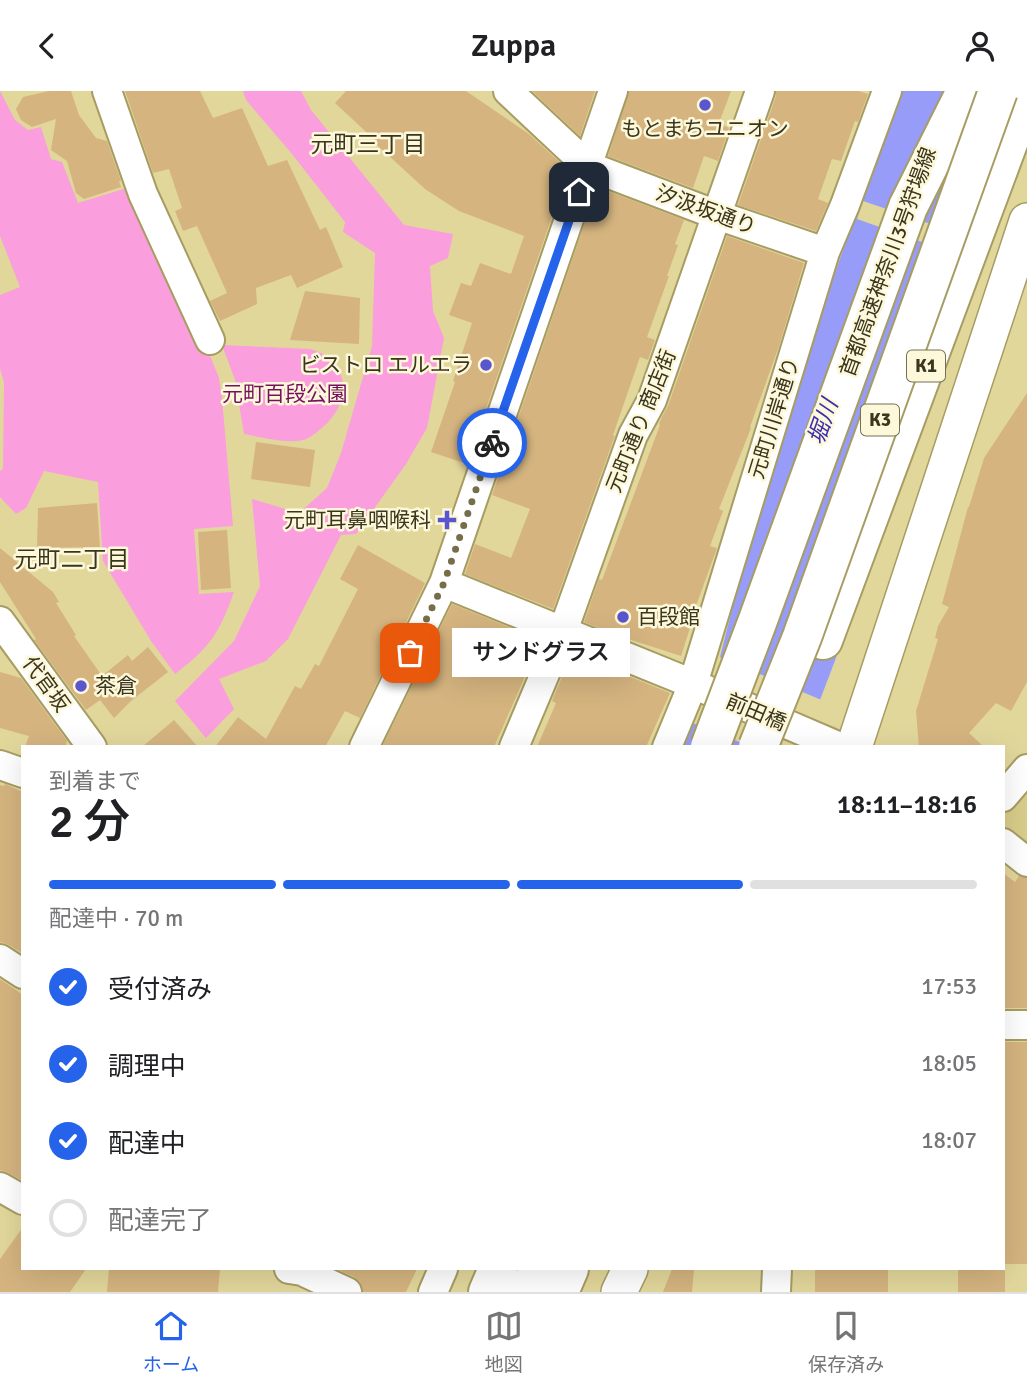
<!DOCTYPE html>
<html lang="ja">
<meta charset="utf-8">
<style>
:root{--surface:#fff;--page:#f2f2f2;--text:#202124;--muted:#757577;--line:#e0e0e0;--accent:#2563eb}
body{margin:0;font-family:Signika,"Noto Sans JP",sans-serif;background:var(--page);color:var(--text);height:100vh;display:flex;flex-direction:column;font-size:26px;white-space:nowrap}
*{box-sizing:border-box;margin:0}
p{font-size:23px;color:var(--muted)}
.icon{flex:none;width:38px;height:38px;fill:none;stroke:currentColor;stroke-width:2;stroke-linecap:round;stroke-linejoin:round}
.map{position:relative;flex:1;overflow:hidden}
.details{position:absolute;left:21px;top:654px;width:984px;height:525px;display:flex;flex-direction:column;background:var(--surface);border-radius:0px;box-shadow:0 7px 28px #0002}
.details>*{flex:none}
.pin{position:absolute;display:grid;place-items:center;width:60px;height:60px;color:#fff;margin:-30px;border-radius:14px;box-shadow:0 4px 10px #0006}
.courier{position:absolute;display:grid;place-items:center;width:70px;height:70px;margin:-35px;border:5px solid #2563eb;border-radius:50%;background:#fff;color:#222;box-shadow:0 2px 9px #0007}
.bubble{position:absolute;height:49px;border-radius:0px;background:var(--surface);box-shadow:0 7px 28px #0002;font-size:23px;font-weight:600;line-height:49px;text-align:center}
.headline em{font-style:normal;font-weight:600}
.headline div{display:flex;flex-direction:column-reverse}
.headline{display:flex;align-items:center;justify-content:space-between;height:119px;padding:0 28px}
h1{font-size:46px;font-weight:600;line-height:52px}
.bar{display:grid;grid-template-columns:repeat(4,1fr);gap:10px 7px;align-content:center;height:84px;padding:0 28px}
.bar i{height:9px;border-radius:5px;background:var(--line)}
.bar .active{background:var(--accent)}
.bar p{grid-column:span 4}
ol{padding:0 28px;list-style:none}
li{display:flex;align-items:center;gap:21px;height:77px}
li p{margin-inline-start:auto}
li .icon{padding:7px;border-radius:50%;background:var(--accent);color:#fff;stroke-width:4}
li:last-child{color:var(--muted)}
li i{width:38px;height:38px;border:4px solid var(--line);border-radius:50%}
header{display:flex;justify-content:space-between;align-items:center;height:91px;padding:0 28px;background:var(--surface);font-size:32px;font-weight:600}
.dock{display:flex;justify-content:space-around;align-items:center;height:98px;border-top:2px solid var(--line);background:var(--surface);font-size:19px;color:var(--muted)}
.dock a{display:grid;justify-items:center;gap:4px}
.dock .active{color:var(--accent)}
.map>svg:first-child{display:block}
</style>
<header><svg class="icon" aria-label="back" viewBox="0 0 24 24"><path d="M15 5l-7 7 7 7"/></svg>Zuppa<svg class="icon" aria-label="person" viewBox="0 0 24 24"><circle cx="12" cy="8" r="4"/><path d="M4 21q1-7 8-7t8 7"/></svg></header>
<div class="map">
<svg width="1027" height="1201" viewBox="0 0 1027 1201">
<rect width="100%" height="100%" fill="#e2d79b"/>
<path fill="#d9cd8a" d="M1027 688V757L1003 738V716Z"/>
<path fill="#fa9edd" d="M0 0 15 29 28 39 41 36 51 68 62 71 78 112 130 96 211 267 219 287 222 307 233 435 194 438 199 503 234 501C219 543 210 556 175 583L151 550 103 470 98 391 44 380 26 417 16 423 0 406V380L3 378 4 291 0 278V204L20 196 0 145Z
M243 0H301L311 19 404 134 453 143 448 167 430 175 433 220 444 247 427 337 406 373 356 443 341 444 288 548 266 570 219 588 234 618 206 647 175 610 234 550 260 495 252 408 299 422 327 397 341 362 372 255 375 162 343 141 345 131 292 63 246 9Z
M222 254 310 258C355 271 351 317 317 341 313 344 308 348 303 349 286 353 261 346 244 343L235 289Z"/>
<path fill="#969cf7" d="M899 0H1015L919 265 836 567 802 656H684L720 566 772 361Z"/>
<path fill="#e2d79b" d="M863 110 966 145 959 164 857 128Z
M717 565 824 610 806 656H752L690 631Z"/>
<path fill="#d5b47f" d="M49 0H71L79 24 96 47 107 50 121 90H119L121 96 84 108 76 102 67 70 51 59 56 28 32 36 21 29 16 18 23 6Z
M125 0H200L213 27 242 17 268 75 287 69 320 139 326 136 343 176 297 197 291 184 256 197 257 213 220 230 210 210 227 202 197 135 183 140 175 120 182 117 169 78 153 82Z
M346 0H466L529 43 568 79 467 373 431 361 455 291 453 290 472 232 449 224 461 192 471 195 480 172 511 183 524 145 459 120 425 98 377 54 378 52 335 12Z
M532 0H595L580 45Z
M629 0H731L719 32 729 37 718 70 704 65 693 97 608 65Z
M776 0H859L868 3 858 31 855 30 841 70 832 68 818 108 828 112 816 140 738 114 776 5Z
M597 96 684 129 675 153 678 154 667 185H669L647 246 655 249 648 269 640 266 613 344 615 345 614 347 553 518 465 483 475 453 511 467 530 418 492 404Z
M727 145 804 172 779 255 750 336 751 337 719 418 723 420 710 455 717 457 688 537H690L681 565 613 543 584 531 599 488 602 489 660 334 659 333 662 326 668 315Z
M305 200 360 207 359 253 290 249Z
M1027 302V591L1011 620 996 612 969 642 984 656H919L916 620 938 548 935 547 938 535 949 516 942 513 968 416H969L984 367Z
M256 351 315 359 310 396 251 388Z
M97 412 100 456 37 457 38 417Z
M227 439 231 497 201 499 198 441Z
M358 454 425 492 360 627 345 620 325 656H215L238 626 266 648 295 595 301 598 315 573 319 575 358 498 340 488Z
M0 457 53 501 59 511 56 512 76 544 74 545 102 585 128 564 132 570 148 556 168 581 131 610 114 627 100 609 86 619 34 549 36 548 0 491Z
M452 513 541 549 494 656H382Z
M572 562 670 602 646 656H537L556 612 552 610Z
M0 581 21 587 67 650 65 656H25L29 645 0 637Z
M174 629 198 656H142Z
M5 693 23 701 22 862 9 854 0 851V694L4 695Z
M1003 782 1015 791 1019 785 1027 787V917H1003Z
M0 888 23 904V1090L8 1082 0 1079Z
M1003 951H1027V1173H1003Z
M23 1136V1178H86L70 1201H0V1168Z
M109 1178H220L218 1201H107Z
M336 1178H417L406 1201H363L360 1191 354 1186Z
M672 1178H694L692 1201H663Z
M815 1178 888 1179V1201H815Z
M958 1178H1005V1201H958Z"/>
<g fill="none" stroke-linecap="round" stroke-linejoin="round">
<defs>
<path id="minor" d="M107 0 143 103 210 249
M508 0 588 75 717 124 825 161
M444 492 693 593 840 656
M0 530 92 656
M364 656 444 492 613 0
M514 656 563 540 633 344 652 309 760 0
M667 656 693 593 825 161 845 114 887 0
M0 674 23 682
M1003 706 1027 678
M1003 752 1027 771
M0 868 23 883
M1003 934H1027
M0 1096 23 1109
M289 1178 302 1180 347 1201
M433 1201 443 1178
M776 1201 777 1178"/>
<path id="tertiary" d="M854 656 1027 130
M619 1201 630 1178"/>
<path id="motorway" d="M908 116 966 0
M823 549 1027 1
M488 1201 498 1178
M528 1201 539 1178
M559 1201 569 1178"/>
</defs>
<use href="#minor" stroke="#a79d63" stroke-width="32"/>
<use href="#tertiary" stroke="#a79d63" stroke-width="38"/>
<use href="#motorway" stroke="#a79d63" stroke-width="42"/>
<use href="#minor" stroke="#fff" stroke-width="28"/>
<use href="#tertiary" stroke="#fff" stroke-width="35"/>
<use href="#motorway" stroke="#fff" stroke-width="38"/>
<defs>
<path id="motorway-bridge" d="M710 656 758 529 908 116
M758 656 802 546 998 0"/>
</defs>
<use href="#motorway-bridge" stroke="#a79d63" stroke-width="42" stroke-linecap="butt"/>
<use href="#motorway-bridge" stroke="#fff" stroke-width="38"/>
</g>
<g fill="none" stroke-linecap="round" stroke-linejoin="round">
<path stroke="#756e49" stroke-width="7" stroke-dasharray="0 12.6" d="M410 562 444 492 492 352"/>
<path stroke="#2563eb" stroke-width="9" d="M492 352 579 101"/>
</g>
<g fill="#5a56ce" stroke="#fdf8da" stroke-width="2.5">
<circle cx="705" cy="14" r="7"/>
<circle cx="486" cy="274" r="7"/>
<path d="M443.5 418.5h7v7h7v7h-7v7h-7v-7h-7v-7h7z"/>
<circle cx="623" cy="526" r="7"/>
<circle cx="81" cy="595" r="7"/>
</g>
<g text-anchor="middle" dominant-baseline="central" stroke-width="5" stroke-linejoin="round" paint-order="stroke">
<g fill="#fdf8da" stroke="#747056" stroke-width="2">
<rect x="907" y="259.5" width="38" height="31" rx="5"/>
<rect x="861" y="313.5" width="38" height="31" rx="5"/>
</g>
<g font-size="19" font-weight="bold" fill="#3a351d">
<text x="926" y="275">K1</text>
<text x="880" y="329">K3</text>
</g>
<g font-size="21" fill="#3a351d" stroke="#fdf8da" text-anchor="end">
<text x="705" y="38" text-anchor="middle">もとまちユニオン</text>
<text x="472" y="274">ビストロ エルエラ</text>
<text x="431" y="429">元町耳鼻咽喉科</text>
<text x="637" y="526" text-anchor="start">百段館</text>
<text x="95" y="595" text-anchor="start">茶倉</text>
</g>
<g font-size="21" fill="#3a351d" stroke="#fdf8da">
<text transform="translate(706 119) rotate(20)">汐汲坂通り</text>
<text transform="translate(888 171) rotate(-70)">首都高速神奈川3号狩場線</text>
<text transform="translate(774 327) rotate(-73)">元町川岸通り</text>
<text transform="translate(641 330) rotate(-68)">元町通り 商店街</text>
<text transform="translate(46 593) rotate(54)">代官坂</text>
<text transform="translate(756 621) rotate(23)">前田橋</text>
</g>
<g font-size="21" fill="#74105e" stroke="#fdf8da">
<text x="285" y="303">元町百段公園</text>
</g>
<g font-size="23" fill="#3a351d" stroke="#fdf8da">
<text x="368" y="53">元町三丁目</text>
<text x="72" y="468">元町二丁目</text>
</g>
<g font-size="23" font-style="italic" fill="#3e2dae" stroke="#fdf8da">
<text transform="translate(823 331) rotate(-70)">堀川</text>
</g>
</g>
</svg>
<div class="pin" style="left:410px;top:562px;background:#ea580c"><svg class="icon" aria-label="bag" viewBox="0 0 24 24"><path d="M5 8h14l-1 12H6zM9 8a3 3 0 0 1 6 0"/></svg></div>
<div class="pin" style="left:579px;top:101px;background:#1f2937"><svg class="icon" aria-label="home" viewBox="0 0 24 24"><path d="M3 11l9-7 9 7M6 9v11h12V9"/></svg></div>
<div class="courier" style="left:492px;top:352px"><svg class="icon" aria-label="bike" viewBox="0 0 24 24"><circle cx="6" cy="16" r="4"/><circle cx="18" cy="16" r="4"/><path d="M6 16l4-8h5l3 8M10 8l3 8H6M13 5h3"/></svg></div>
<div class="bubble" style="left:452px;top:537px;width:178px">サンドグラス</div>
<section class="details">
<div class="headline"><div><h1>2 分</h1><p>到着まで</p></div><em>18:11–18:16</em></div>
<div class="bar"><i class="active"></i><i class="active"></i><i class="active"></i><i></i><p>配達中 · 70 m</p></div>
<ol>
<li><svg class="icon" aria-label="check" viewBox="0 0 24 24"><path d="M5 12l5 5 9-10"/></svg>受付済み<p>17:53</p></li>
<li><svg class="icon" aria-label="check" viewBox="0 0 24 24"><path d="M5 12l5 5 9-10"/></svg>調理中<p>18:05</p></li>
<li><svg class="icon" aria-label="check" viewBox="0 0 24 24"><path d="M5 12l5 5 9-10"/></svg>配達中<p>18:07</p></li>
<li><i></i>配達完了</li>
</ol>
</section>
</div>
<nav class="dock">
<a class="active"><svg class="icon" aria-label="home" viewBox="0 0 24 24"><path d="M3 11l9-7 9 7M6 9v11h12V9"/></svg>ホーム</a>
<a><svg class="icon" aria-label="map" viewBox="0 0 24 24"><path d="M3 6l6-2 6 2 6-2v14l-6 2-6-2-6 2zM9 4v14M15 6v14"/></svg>地図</a>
<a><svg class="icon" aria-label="saved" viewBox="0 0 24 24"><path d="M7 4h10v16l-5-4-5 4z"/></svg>保存済み</a>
</nav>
